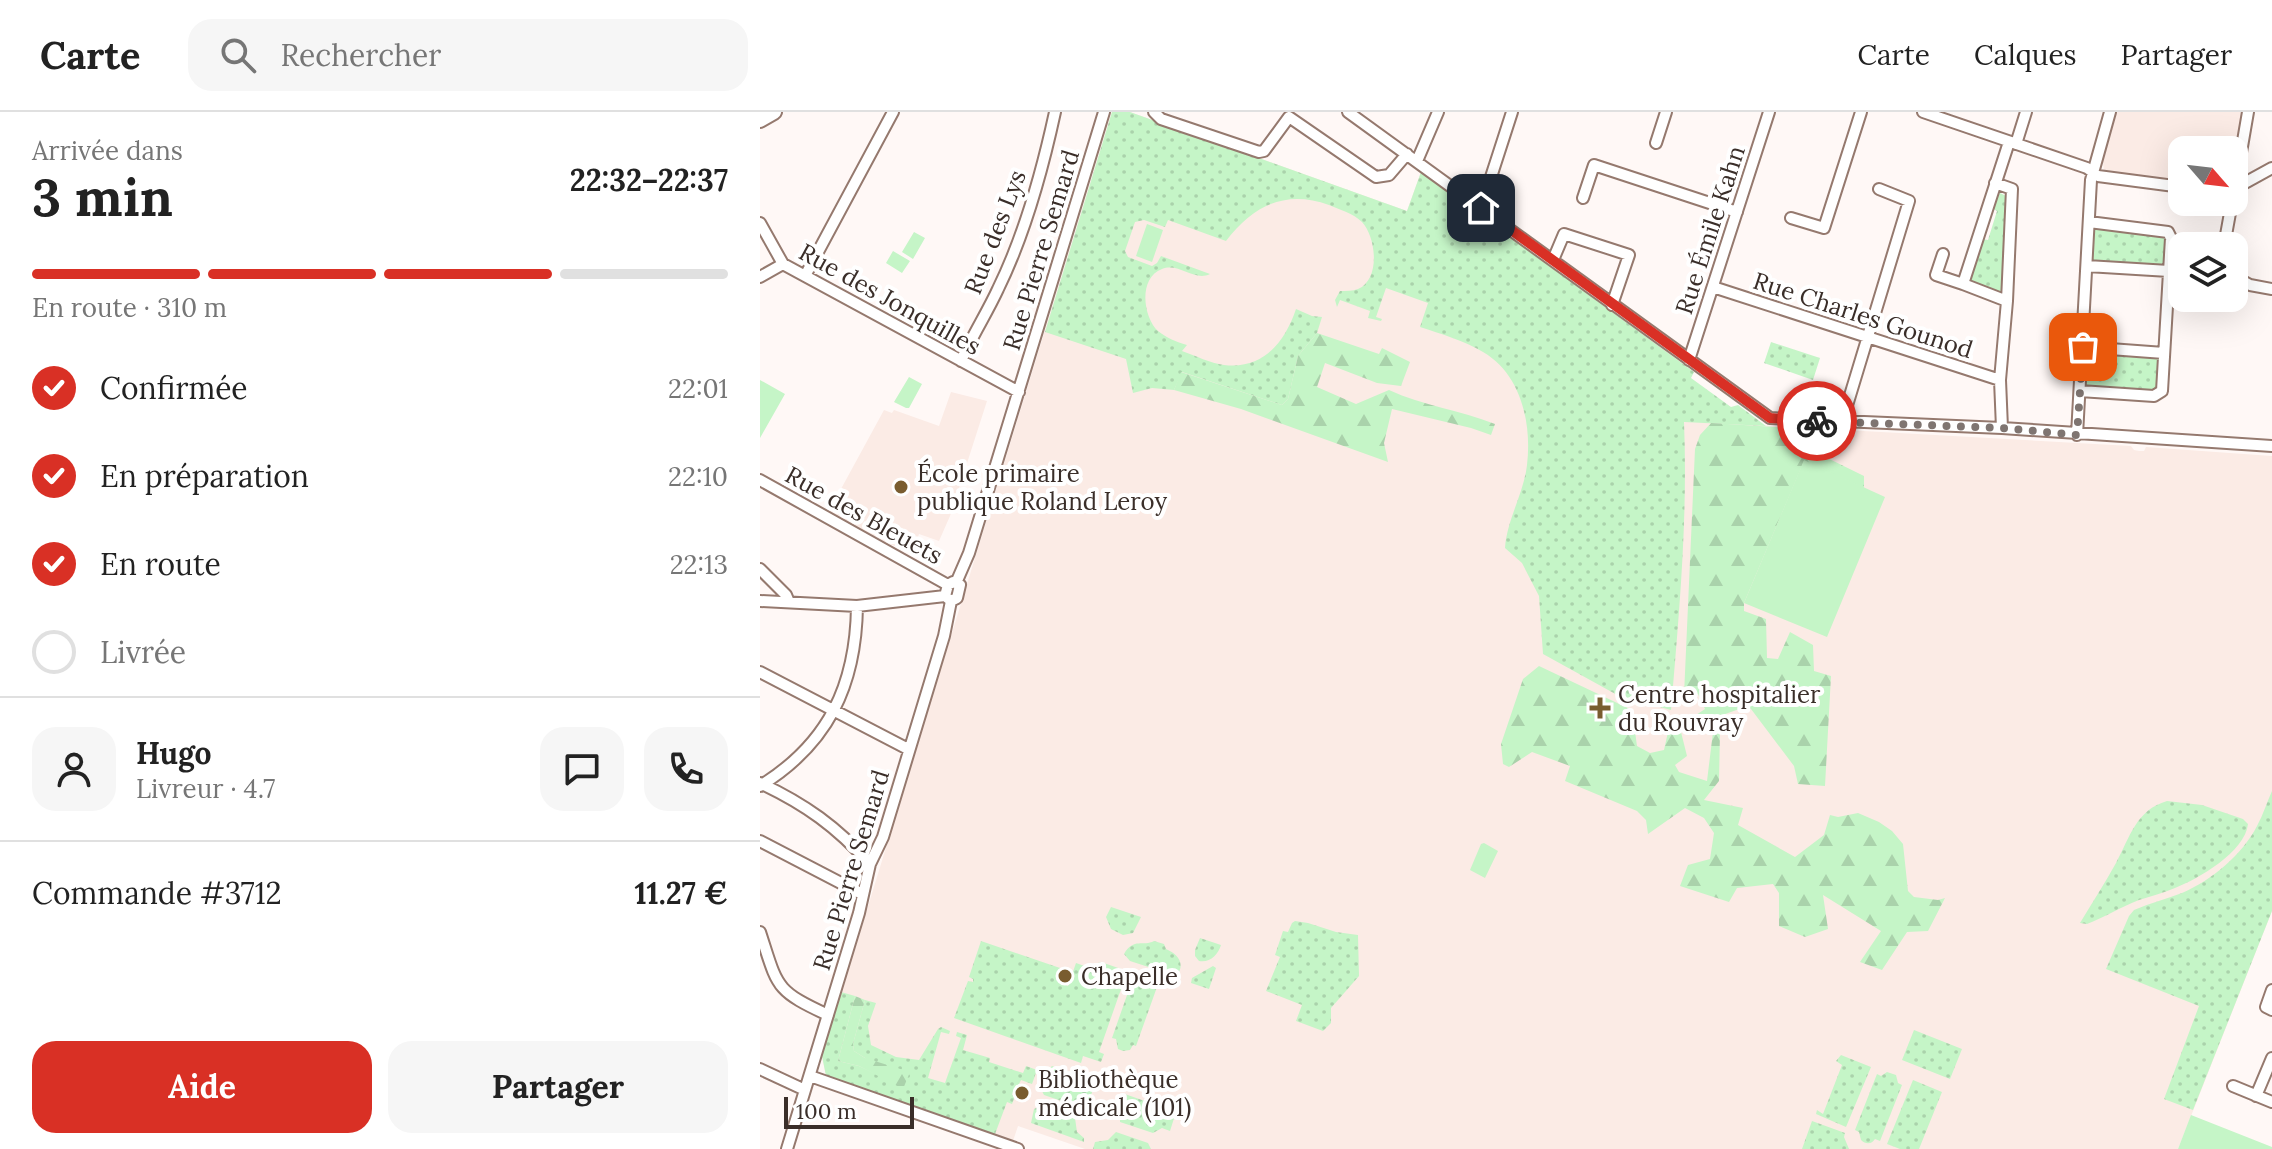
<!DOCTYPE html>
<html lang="fr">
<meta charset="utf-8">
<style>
:root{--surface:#fff;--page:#f6f6f6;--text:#222;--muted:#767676;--line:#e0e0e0;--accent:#d93025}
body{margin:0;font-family:Lora,serif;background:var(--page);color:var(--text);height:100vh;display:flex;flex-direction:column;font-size:30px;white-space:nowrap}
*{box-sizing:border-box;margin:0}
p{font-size:26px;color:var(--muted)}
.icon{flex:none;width:44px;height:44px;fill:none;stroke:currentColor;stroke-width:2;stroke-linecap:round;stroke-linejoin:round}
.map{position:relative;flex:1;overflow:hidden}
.side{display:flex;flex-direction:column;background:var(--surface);width:760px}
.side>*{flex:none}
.needle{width:52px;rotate:118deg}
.fabs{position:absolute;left:1408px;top:24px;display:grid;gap:16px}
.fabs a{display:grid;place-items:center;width:80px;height:80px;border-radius:16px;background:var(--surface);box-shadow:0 8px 32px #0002;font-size:40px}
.scale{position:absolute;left:24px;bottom:20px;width:130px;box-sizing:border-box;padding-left:8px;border:4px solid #3a2e29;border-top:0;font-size:22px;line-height:28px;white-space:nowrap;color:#3a2e29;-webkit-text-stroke:6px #fff;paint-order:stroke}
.pin{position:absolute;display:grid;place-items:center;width:68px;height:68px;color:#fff;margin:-34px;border-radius:16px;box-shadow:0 4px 12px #0006}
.courier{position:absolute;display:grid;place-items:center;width:80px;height:80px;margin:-40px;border:6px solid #d93025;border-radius:50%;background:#fff;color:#222;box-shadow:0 2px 10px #0007}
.head em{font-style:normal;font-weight:700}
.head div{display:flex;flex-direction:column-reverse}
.head{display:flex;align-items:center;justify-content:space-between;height:136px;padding:0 32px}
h1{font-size:52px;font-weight:700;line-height:60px}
.bar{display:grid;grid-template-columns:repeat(4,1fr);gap:12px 8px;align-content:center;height:96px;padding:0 32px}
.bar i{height:10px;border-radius:6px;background:var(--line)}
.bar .on{background:var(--accent)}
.bar p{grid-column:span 4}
.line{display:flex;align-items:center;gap:20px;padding:0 32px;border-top:2px solid var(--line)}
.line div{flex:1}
.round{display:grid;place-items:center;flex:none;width:84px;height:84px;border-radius:24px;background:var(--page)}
ol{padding:0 32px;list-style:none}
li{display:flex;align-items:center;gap:24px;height:88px}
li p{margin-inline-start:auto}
li .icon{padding:8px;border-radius:50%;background:var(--accent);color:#fff;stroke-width:4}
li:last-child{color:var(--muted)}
li i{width:44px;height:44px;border:4px solid var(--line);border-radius:50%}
.action{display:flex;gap:16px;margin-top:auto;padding:16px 32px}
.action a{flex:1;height:92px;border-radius:24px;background:var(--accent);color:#fff;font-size:32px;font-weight:700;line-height:92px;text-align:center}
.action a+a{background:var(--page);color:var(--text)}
header{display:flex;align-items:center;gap:48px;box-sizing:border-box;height:112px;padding:0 40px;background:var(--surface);border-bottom:2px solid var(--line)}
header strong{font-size:38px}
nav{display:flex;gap:44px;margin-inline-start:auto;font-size:28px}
.search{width:560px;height:72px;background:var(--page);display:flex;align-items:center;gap:20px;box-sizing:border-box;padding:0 28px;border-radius:24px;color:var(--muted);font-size:30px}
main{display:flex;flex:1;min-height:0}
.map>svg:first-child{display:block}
</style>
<header>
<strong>Carte</strong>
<div class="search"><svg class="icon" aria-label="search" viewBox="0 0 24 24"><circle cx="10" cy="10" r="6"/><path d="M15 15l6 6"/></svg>Rechercher</div>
<nav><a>Carte</a><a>Calques</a><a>Partager</a></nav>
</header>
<main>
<section class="side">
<div class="head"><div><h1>3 min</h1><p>Arrivée dans</p></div><em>22:32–22:37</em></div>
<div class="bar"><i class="on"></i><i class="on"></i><i class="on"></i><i></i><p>En route · 310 m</p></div>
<ol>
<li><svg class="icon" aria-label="check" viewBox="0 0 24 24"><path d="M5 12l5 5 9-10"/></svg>Confirmée<p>22:01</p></li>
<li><svg class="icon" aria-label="check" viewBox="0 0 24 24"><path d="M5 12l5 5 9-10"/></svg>En préparation<p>22:10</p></li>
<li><svg class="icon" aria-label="check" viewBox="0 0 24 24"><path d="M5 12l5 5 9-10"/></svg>En route<p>22:13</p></li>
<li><i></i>Livrée</li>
</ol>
<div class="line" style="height:144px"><a class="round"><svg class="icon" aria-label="person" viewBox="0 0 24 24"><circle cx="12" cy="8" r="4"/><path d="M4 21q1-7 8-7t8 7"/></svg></a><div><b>Hugo</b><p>Livreur · 4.7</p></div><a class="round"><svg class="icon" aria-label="chat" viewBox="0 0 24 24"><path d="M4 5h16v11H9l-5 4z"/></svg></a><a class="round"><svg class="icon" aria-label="phone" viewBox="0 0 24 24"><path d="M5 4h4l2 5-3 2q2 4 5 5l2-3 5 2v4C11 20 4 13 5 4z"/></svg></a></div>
<div class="line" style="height:104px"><div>Commande #3712</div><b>11.27 €</b></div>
<div class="action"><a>Aide</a><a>Partager</a></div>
</section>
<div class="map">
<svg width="1512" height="1037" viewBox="0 0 1512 1037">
<defs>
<pattern id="green-dots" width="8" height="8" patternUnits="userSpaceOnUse" patternTransform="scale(2)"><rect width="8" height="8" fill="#c5f5c7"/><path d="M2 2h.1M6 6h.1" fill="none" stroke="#aad2ab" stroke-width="1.8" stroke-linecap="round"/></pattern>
<pattern id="forest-firs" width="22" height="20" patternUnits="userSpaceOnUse" patternTransform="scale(2)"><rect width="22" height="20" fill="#c5f5c7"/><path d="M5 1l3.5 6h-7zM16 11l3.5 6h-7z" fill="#aad2ab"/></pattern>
</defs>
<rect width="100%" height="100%" fill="#fff8f6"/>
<path fill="#fbebe5" d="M352 0H370L647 99 661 60 926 255 924 309 1371 334 1374 338 1379 339H1384L1386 335 1512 344V799L1418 1037H325L258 1014 253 1029 66 964 62 944Z
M1357 0H1483L1474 51V38H1422V70L1344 60 1343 49Z
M191 280 227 289 190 404 179 429 159 422 153 440 129 432 69 399 124 298 132 301 134 298 179 314Z"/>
<path fill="url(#green-dots)" d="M352 0H370L647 99 661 60 934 260 931 266 971 295 978 293 1006 314 924 310C928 406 919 503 911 598L859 584 783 542 779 484 762 451 745 436C747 407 764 381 767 353 772 311 761 262 723 240 703 228 681 222 660 215L668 191 626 176 616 205 622 207 621 209 608 206 610 199 580 188 577 195 575 188 580 179C586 179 593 179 598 177 621 167 616 125 602 110 593 101 580 98 569 93 525 77 493 94 466 129L408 108 405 115 384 108 375 110 365 139 368 145 392 154 397 151 401 144 450 162C434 170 419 150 402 157 378 166 383 205 398 219 407 226 416 230 427 233L422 239C436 244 450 251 464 253 503 258 525 230 536 197L552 204 562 205 557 221 538 244 528 287 522 293 422 260 414 278 392 276 373 281 366 247 285 220Z
M1240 81 1248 85 1241 181 1211 171 1209 166 1222 127 1228 128 1237 99 1232 96 1235 86Z
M1334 114 1405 122 1408 126 1405 156 1332 151Z
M1011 230 1060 246 1053 268 1004 251Z
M1328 238 1401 244 1398 278 1396 281 1325 275Z
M1512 679V799L1433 998 1404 987 1439 894 1346 857 1369 804 1374 798C1390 791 1406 787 1422 781 1452 768 1482 743 1497 714 1503 703 1507 690 1512 679Z
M1407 689 1442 693 1483 707 1488 712C1485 740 1438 767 1415 776 1403 781 1391 784 1379 788 1361 795 1345 805 1327 812L1320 811C1332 791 1345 771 1356 751 1370 725 1376 698 1407 689Z
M351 795 381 805 373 821 363 823 351 817 346 805Z
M535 809 548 811 576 820 598 823 599 864 571 896V911L563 919 536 909 542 893 506 879 520 845 515 843 523 819 528 820 532 811Z
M440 826 461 833C458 843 450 851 439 849L435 844V838Z
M221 829 303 857 299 870 308 874 316 851 336 858 338 851 341 850 364 858 363 862 366 863 339 940 344 942 341 950 323 944 321 951 194 906 208 869 213 870V867L209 865Z
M394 829 404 832 406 837C417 842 425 850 418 862L413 863 370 849 364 842C374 825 383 835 394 829Z
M453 854 456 856 449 877 431 871 432 866Z
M385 864 390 866 397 875 376 934 373 933 370 938 363 939 358 937 356 927 352 926 373 866 376 867Z
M81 880 95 884 78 949 99 954 120 964 105 946 94 939 93 932 105 888 116 891 108 914 111 933 136 945 159 948 178 917 181 915 190 919 189 922 181 920 168 966 185 971 201 926 196 924 197 920 207 923 203 938 230 946 229 950 263 961 266 954 277 958 272 972 261 968 258 974 256 973 252 983 255 984 252 992 247 990 235 1022 66 964 62 944Z
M1154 918 1202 937 1190 967 1142 948Z
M1081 943 1111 955 1086 1015 1056 1002 1057 998 1063 1002 1082 953 1076 949Z
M292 954 336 969 330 986 319 995 284 983 281 977 288 958Z
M1127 960 1136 963 1138 971 1142 973 1120 1029 1115 1027C1112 1032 1106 1033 1101 1028L1099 1020 1095 1018 1117 962 1121 964Z
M1153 968 1182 980 1159 1037H1140L1127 1032Z
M362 981 416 1000 410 1019 402 1016 393 1021 360 1010V1003L356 995Z
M280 994 315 1006 317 1020 324 1026V1030L271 1011 274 997Z
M1052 1009 1085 1021 1084 1025 1089 1037H1042Z
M356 1020 388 1031 391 1037H333L335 1030 348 1028Z"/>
<path fill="url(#forest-firs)" d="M557 221 619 242 622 236 650 250 641 274 617 271 565 251 557 275 596 292 629 278C663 294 700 298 735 312L731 323 711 316 632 297 624 331 628 350 481 297 414 278 421 260 522 293 528 287 538 244Z
M951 311 1030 316 1047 336 1104 364V376L1044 349 984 491V499L1006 507 1007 546 1018 547 1030 520 1053 533 1054 559 1071 564 1065 674 1038 672 1034 654 991 597 982 596 935 613 933 605 945 597 938 582 924 583 935 337 940 323Z
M779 554 872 598 877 634 890 641 904 638 910 611 919 612 927 644 915 653 919 660 947 669 953 620H960L959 669 944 688 983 696 978 713 1035 745 1064 723 1070 703 1078 705 1098 701 1119 710 1132 719 1143 732 1148 779 1154 785 1178 788 1185 786 1168 819 1147 820 1122 858 1100 850 1121 819 1063 783 1068 817 1045 825 1019 814V781L1013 772 977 776 969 790 920 774 928 753 950 747 954 721 944 706 925 696 888 722 886 708 877 699 805 669 810 654 772 640 749 655 743 652 741 632 763 567Z
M95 884 105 888 93 932 94 939 105 946 150 960 143 977 99 954 78 949Z"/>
<path fill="#c5f5c7" d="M387 112 403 118 392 150 376 144Z
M154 120 165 126 153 147 142 140Z
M133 139 150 149 142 161 126 151Z
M149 265 162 272 149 296H146L134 290Z
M0 268 25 282 0 326Z
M1044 348 1125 385 1067 525 984 491Z
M724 731 738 739 725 766 710 758 721 732Z
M1431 1003 1512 1035V1037H1418Z"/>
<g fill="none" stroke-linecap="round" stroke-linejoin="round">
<defs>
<path id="street" d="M394 0 401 7 499 40 504 39 529 5 616 65 629 63 647 42
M588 0 1010 306 1242 316 1512 334
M1163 0 1327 56 1338 64 1422 75
M896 31 906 0
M1256 32 1266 0
M657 49 678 0
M1235 71 1252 77 1247 189 1240 268 1242 316
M1475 73H1481L1512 56
M1474 81 1488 0
M823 86 834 53 977 100
M721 96 752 0
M1031 106 1064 116 1101 0
M0 111 23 152 259 280
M1464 134 1472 90
M1183 142 1176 163 1203 172
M793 148 804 122 869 143 852 193
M1327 154 1409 159
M45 164 133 0
M1474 164 1490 173 1512 177
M0 165 23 152
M953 175 1240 268
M1247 189 1203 172 1249 30
M1323 235 1404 241
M929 248 1009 0
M201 249C212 224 227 201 238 177 265 122 282 60 295 0
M1320 279 1394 284 1402 279 1411 126 1408 120 1329 110
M1082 310 1149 89 1119 77
M1317 323 1331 68 1350 0
M0 368 188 473
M0 457 26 483 29 490
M193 470 200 473 197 486 191 489 185 484 188 473Z
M196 471 209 441 344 0
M0 489 97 494 185 484
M0 560 148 637
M0 671C45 692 77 715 110 752
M0 674C68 632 96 574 97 494
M0 729 102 782
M0 820C18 875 14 878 68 903
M1512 878 1506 895 1512 898
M0 957 45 978
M50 964 258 1037
M1473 974 1512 990
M1496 984 1512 946
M27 1037 99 801 110 752 123 725 184 524 191 489"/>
<path id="secondary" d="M0 8 14 0"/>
</defs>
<use href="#street" stroke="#95796e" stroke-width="14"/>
<use href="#secondary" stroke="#95796e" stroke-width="18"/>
<use href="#street" stroke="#fff" stroke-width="10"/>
<use href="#secondary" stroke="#fff" stroke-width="14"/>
</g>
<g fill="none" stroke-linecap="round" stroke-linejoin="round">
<path stroke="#7f7571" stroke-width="8" stroke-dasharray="0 14.4" d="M1057 309 1242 316 1317 323 1323 235"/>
<path stroke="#d93025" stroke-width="10" d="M721 96 1010 306 1057 309"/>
</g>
<g fill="#795c2f" stroke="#fff" stroke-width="3">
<circle cx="141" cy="375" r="8"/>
<path d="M836 584h8v8h8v8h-8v8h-8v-8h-8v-8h8z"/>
<circle cx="305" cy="864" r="8"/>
<circle cx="262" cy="981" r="8"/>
</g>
<g text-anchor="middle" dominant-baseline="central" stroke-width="8" stroke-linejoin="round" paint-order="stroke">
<g font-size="24" fill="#3a2e29" stroke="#fff">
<text transform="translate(950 118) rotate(-72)">Rue Émile Kahn</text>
<text transform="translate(235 120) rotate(-69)">Rue des Lys</text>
<text transform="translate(281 138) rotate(-73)">Rue Pierre Semard</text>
<text transform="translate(130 187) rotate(29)">Rue des Jonquilles</text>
<text transform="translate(1103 203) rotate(18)">Rue Charles Gounod</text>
<text transform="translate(104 403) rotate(29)">Rue des Bleuets</text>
<text transform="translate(91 758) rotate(-73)">Rue Pierre Semard</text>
</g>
<g font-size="24" fill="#3a2e29" stroke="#fff" text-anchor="start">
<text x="157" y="361">École primaire<tspan x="157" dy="28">publique Roland Leroy</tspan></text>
<text x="858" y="582">Centre hospitalier<tspan x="858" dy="28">du Rouvray</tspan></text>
<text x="321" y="864">Chapelle</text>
<text x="278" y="967">Bibliothèque<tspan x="278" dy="28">médicale (101)</tspan></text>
</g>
</g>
</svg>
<div class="fabs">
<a><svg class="needle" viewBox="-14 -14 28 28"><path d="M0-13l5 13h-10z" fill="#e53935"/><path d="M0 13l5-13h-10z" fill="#767676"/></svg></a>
<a><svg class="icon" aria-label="layers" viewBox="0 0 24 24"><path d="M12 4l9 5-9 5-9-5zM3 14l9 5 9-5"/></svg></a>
</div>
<div class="scale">100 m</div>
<div class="pin" style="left:1323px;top:235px;background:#ea580c"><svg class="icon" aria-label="bag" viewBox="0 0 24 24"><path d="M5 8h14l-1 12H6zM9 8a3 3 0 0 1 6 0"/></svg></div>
<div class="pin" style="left:721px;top:96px;background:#1f2937"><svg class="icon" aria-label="home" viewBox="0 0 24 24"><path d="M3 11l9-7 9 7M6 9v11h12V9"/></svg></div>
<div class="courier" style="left:1057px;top:309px"><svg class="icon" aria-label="bike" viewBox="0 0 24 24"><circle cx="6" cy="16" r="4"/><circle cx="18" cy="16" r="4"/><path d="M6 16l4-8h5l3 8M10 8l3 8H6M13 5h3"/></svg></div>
</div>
</main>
